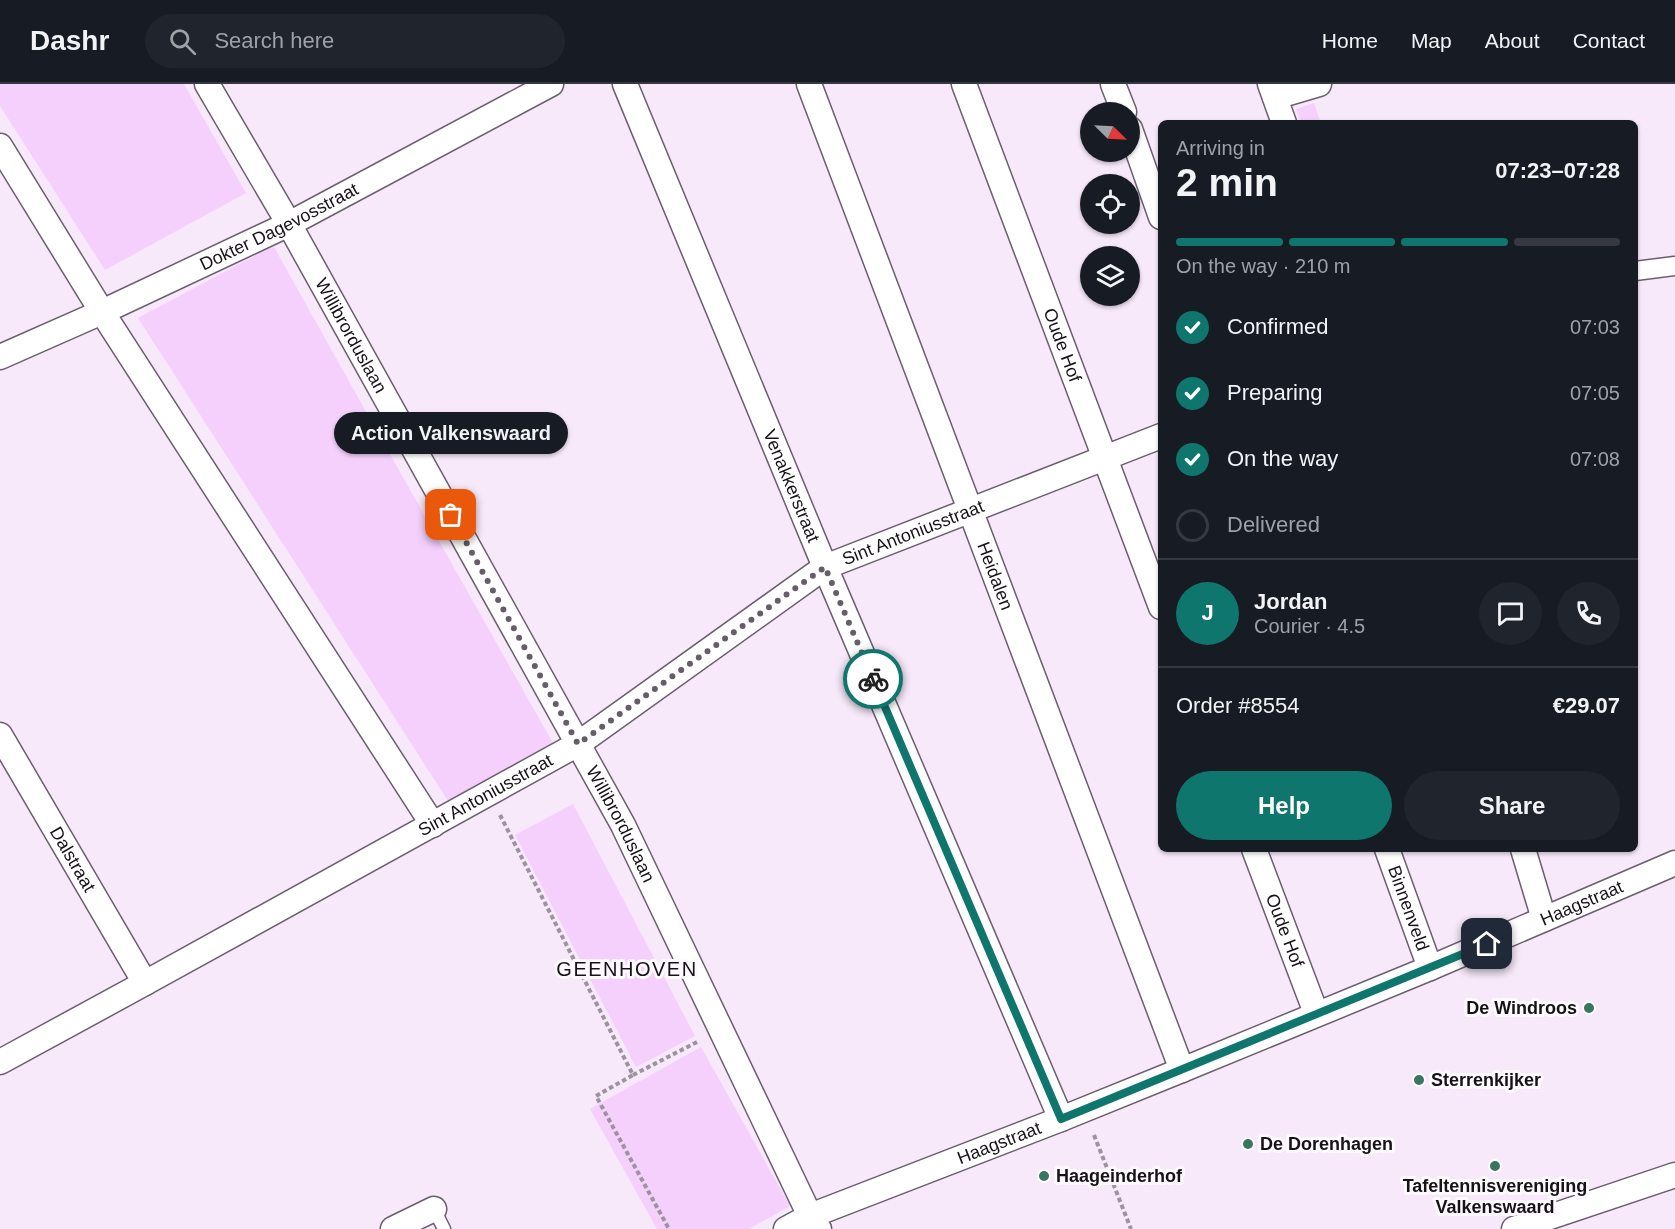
<!DOCTYPE html>
<meta charset="utf-8">
<style>
:root{--surface:#171b24;--page:#20242c;--text:#f1f3f6;--muted:#9ea1a6;--line:#363941;--accent:#0f766e}
body{margin:0;font-family:Helvetica,sans-serif;background:var(--page);color:var(--text);height:100vh;display:flex;flex-direction:column;font-size:22px;white-space:nowrap}
*{box-sizing:border-box;margin:0}
p{font-size:20px;color:var(--muted)}
.icon{flex:none;width:33px;height:33px;fill:none;stroke:currentColor;stroke-width:2;stroke-linecap:round;stroke-linejoin:round}
.map{position:relative;flex:1;overflow:hidden}
.panel{position:absolute;left:1158px;top:36px;width:480px;height:732px;display:flex;flex-direction:column;background:var(--surface);border-radius:9px;box-shadow:0 2px 4px #0004}
.panel>*{flex:none}
.needle{width:39px;rotate:114deg}
.fabs{position:absolute;left:1080px;top:18px;display:grid;gap:12px}
.fabs a{display:grid;place-items:center;width:60px;height:60px;border-radius:50%;background:var(--surface);box-shadow:0 2px 4px #0004;font-size:30px}
.pin{position:absolute;display:grid;place-items:center;width:51px;height:51px;color:#fff;margin:-26px;border-radius:12px;box-shadow:0 3px 9px #0006}
.courier{position:absolute;display:grid;place-items:center;width:60px;height:60px;margin:-30px;border:4px solid #0f766e;border-radius:50%;background:#fff;color:#222;box-shadow:0 2px 8px #0007}
.bubble{position:absolute;height:42px;border-radius:21px;background:var(--surface);box-shadow:0 2px 4px #0004;font-size:20px;font-weight:700;line-height:42px;text-align:center}
.head em{font-style:normal;font-weight:700}
.head div{display:flex;flex-direction:column-reverse}
.head{display:flex;align-items:center;justify-content:space-between;height:102px;padding:0 18px}
h1{font-size:39px;font-weight:700;line-height:45px}
.bar{display:grid;grid-template-columns:repeat(4,1fr);gap:9px 6px;align-content:center;height:72px;padding:0 18px}
.bar i{height:8px;border-radius:4px;background:var(--line)}
.bar .active{background:var(--accent)}
.bar p{grid-column:span 4}
.line{display:flex;align-items:center;gap:15px;padding:0 18px;border-top:2px solid var(--line)}
.line div{flex:1}
.round{display:grid;place-items:center;flex:none;width:63px;height:63px;border-radius:32px;background:var(--page)}
ol{padding:0 18px;list-style:none}
li{display:flex;align-items:center;gap:18px;height:66px}
li p{margin-inline-start:auto}
li .icon{padding:6px;border-radius:50%;background:var(--accent);color:#fff;stroke-width:4}
li:last-child{color:var(--muted)}
li i{width:33px;height:33px;border:3px solid var(--line);border-radius:50%}
.primary-button{display:flex;gap:12px;margin-top:auto;padding:12px 18px}
.primary-button a{flex:1;height:69px;border-radius:36px;background:var(--accent);color:#fff;font-size:24px;font-weight:700;line-height:69px;text-align:center}
.primary-button a+a{background:var(--page);color:var(--text)}
header{display:flex;align-items:center;gap:36px;box-sizing:border-box;height:84px;padding:0 30px;background:var(--surface);border-bottom:2px solid var(--line)}
header strong{font-size:28px}
nav{display:flex;gap:33px;margin-inline-start:auto;font-size:21px}
.search{width:420px;height:54px;background:var(--page);display:flex;align-items:center;gap:15px;box-sizing:border-box;padding:0 21px;border-radius:33px;color:var(--muted);font-size:22px}
.map>svg:first-child{display:block}
</style>
<header>
<strong>Dashr</strong>
<div class="search"><svg class="icon" aria-label="search" viewBox="0 0 24 24"><circle cx="10" cy="10" r="6"/><path d="M15 15l6 6"/></svg>Search here</div>
<nav><a>Home</a><a>Map</a><a>About</a><a>Contact</a></nav>
</header>
<div class="map">
<svg width="1675" height="1145" viewBox="0 0 1675 1145">
<rect width="100%" height="100%" fill="#f7e8fa"/>
<path fill="#f6d0fd" d="M0 0H184L246 109 105 186 0 22Z
M1314 19 1321 39H1301L1296 25Z
M274 163 369 333 554 661 450 720 138 234 267 165Z
M573 720 695 952 636 983 515 751Z
M701 963 790 1122 749 1145H657L590 1025Z"/>
<g fill="none" stroke-linecap="round" stroke-linejoin="round">
<defs>
<path id="service" d="M434 1125 444 1145"/>
<path id="pedestrian" d="M1635 187 1675 182"/>
<g id="minor">
<path id="s1" d="M207 0 289 140 623 741 810 1132 819 1145"/>
<path id="s2" d="M625 0 825 483 1061 1035"/>
<path id="s3" d="M809 0 1182 986"/>
<path id="s4" d="M964 0 1161 523"/>
<path d="M1113 0 1124 28"/>
<path d="M1270 0 1284 39"/>
<path d="M1275 13 1319 0"/>
<path d="M1130 45 1161 133"/>
<path d="M0 62 102 228 433 741"/>
<path id="s5" d="M0 273 102 228 289 140 551 0"/>
<path id="s6" d="M0 651 145 899"/>
<path id="s7" d="M1254 765 1316 929"/>
<path id="s8" d="M1387 765 1430 884"/>
<path d="M1523 765 1544 835"/>
<path id="s9" d="M0 978 145 899 578 660 825 483 1161 352"/>
<path d="M393 1145 434 1125"/>
<path id="s10" d="M786 1145 810 1132 1061 1035 1182 986 1430 884 1675 779"/>
<path d="M1514 1145 1675 1091"/>
</g>
</defs>
<use href="#service" stroke="#6b5e6e" stroke-width="15"/>
<use href="#pedestrian" stroke="#6b5e6e" stroke-width="21"/>
<use href="#minor" stroke="#6b5e6e" stroke-width="27"/>
<path stroke="#9d92a0" stroke-width="4" stroke-dasharray="4.5 3" stroke-linecap="butt" d="M500 731 633 991 596 1012 669 1145
M633 991 697 958
M1094 1051 1131 1145"/>
<use href="#service" stroke="#fff" stroke-width="12"/>
<use href="#pedestrian" stroke="#fff" stroke-width="18"/>
<use href="#minor" stroke="#fff" stroke-width="24"/>
</g>
<g fill="none" stroke-linecap="round" stroke-linejoin="round">
<path stroke="#655d67" stroke-width="6" stroke-dasharray="0 10.8" d="M451 431 578 660 825 483 873 595"/>
<path stroke="#0f766e" stroke-width="8" d="M873 595 1061 1035 1487 860"/>
</g>
<g fill="#387663" stroke="#fdfafd" stroke-width="2">
<circle cx="1589" cy="924" r="6"/>
<circle cx="1419" cy="996" r="6"/>
<circle cx="1248" cy="1060" r="6"/>
<circle cx="1495" cy="1082" r="6"/>
<circle cx="1044" cy="1092" r="6"/>
</g>
<g text-anchor="middle" dominant-baseline="central" stroke-width="6" stroke-linejoin="round" paint-order="stroke">
<g font-size="18" fill="#171218" stroke="#fdfafd">
<text stroke="none"><textPath href="#s5" startOffset="308">Dokter Dagevosstraat</textPath></text>
<text stroke="none"><textPath href="#s1" startOffset="290">Willibrorduslaan</textPath></text>
<text stroke="none"><textPath href="#s4" startOffset="279">Oude Hof</textPath></text>
<text stroke="none"><textPath href="#s2" startOffset="435">Venakkerstraat</textPath></text>
<text stroke="none"><textPath href="#s9" startOffset="1058">Sint Antoniusstraat</textPath></text>
<text stroke="none"><textPath href="#s3" startOffset="526">Heidalen</textPath></text>
<text stroke="none"><textPath href="#s9" startOffset="554">Sint Antoniusstraat</textPath></text>
<text stroke="none"><textPath href="#s1" startOffset="848">Willibrorduslaan</textPath></text>
<text stroke="none"><textPath href="#s6" startOffset="144">Dalstraat</textPath></text>
<text stroke="none"><textPath href="#s10" startOffset="860">Haagstraat</textPath></text>
<text stroke="none"><textPath href="#s8" startOffset="63">Binnenveld</textPath></text>
<text stroke="none"><textPath href="#s7" startOffset="87">Oude Hof</textPath></text>
<text stroke="none"><textPath href="#s10" startOffset="230">Haagstraat</textPath></text>
</g>
<g font-size="18" font-weight="bold" fill="#171218" stroke="#fdfafd" text-anchor="start">
<text x="1577" y="924" text-anchor="end">De Windroos</text>
<text x="1431" y="996">Sterrenkijker</text>
<text x="1260" y="1060">De Dorenhagen</text>
<text x="1056" y="1092">Haageinderhof</text>
<text x="1495" y="1102" text-anchor="middle">Tafeltennisvereniging<tspan x="1495" dy="21">Valkenswaard</tspan></text>
</g>
<g font-size="20" letter-spacing="1.5" fill="#171218" stroke="#fdfafd">
<text x="627" y="885">GEENHOVEN</text>
</g>
</g>
</svg>
<div class="fabs">
<a><svg class="needle" viewBox="-14 -14 28 28"><path d="M0-13l5 13h-10z" fill="#e53935"/><path d="M0 13l5-13h-10z" fill="#9ea1a6"/></svg></a>
<a><svg class="icon" aria-label="locate" viewBox="0 0 24 24"><circle cx="12" cy="12" r="6"/><path d="M12 2v4M12 18v4M2 12h4M18 12h4"/></svg></a>
<a><svg class="icon" aria-label="layers" viewBox="0 0 24 24"><path d="M12 4l9 5-9 5-9-5zM3 14l9 5 9-5"/></svg></a>
</div>
<div class="pin" style="left:451px;top:431px;background:#ea580c"><svg class="icon" aria-label="bag" viewBox="0 0 24 24"><path d="M5 8h14l-1 12H6zM9 8a3 3 0 0 1 6 0"/></svg></div>
<div class="pin" style="left:1487px;top:860px;background:#1f2937"><svg class="icon" aria-label="home" viewBox="0 0 24 24"><path d="M3 11l9-7 9 7M6 9v11h12V9"/></svg></div>
<div class="courier" style="left:873px;top:595px"><svg class="icon" aria-label="bike" viewBox="0 0 24 24"><circle cx="6" cy="16" r="4"/><circle cx="18" cy="16" r="4"/><path d="M6 16l4-8h5l3 8M10 8l3 8H6M13 5h3"/></svg></div>
<div class="bubble" style="left:334px;top:328px;width:234px">Action Valkenswaard</div>
<section class="panel">
<div class="head"><div><h1>2 min</h1><p>Arriving in</p></div><em>07:23–07:28</em></div>
<div class="bar"><i class="active"></i><i class="active"></i><i class="active"></i><i></i><p>On the way · 210 m</p></div>
<ol>
<li><svg class="icon" aria-label="check" viewBox="0 0 24 24"><path d="M5 12l5 5 9-10"/></svg>Confirmed<p>07:03</p></li>
<li><svg class="icon" aria-label="check" viewBox="0 0 24 24"><path d="M5 12l5 5 9-10"/></svg>Preparing<p>07:05</p></li>
<li><svg class="icon" aria-label="check" viewBox="0 0 24 24"><path d="M5 12l5 5 9-10"/></svg>On the way<p>07:08</p></li>
<li><i></i>Delivered</li>
</ol>
<div class="line" style="height:108px"><b class="round" style="background:var(--accent);color:#fff">J</b><div><b>Jordan</b><p>Courier · 4.5</p></div><a class="round"><svg class="icon" aria-label="chat" viewBox="0 0 24 24"><path d="M4 5h16v11H9l-5 4z"/></svg></a><a class="round"><svg class="icon" aria-label="phone" viewBox="0 0 24 24"><path d="M5 4h4l2 5-3 2q2 4 5 5l2-3 5 2v4C11 20 4 13 5 4z"/></svg></a></div>
<div class="line" style="height:78px"><div>Order #8554</div><b>€29.07</b></div>
<div class="primary-button"><a>Help</a><a>Share</a></div>
</section>
</div>
